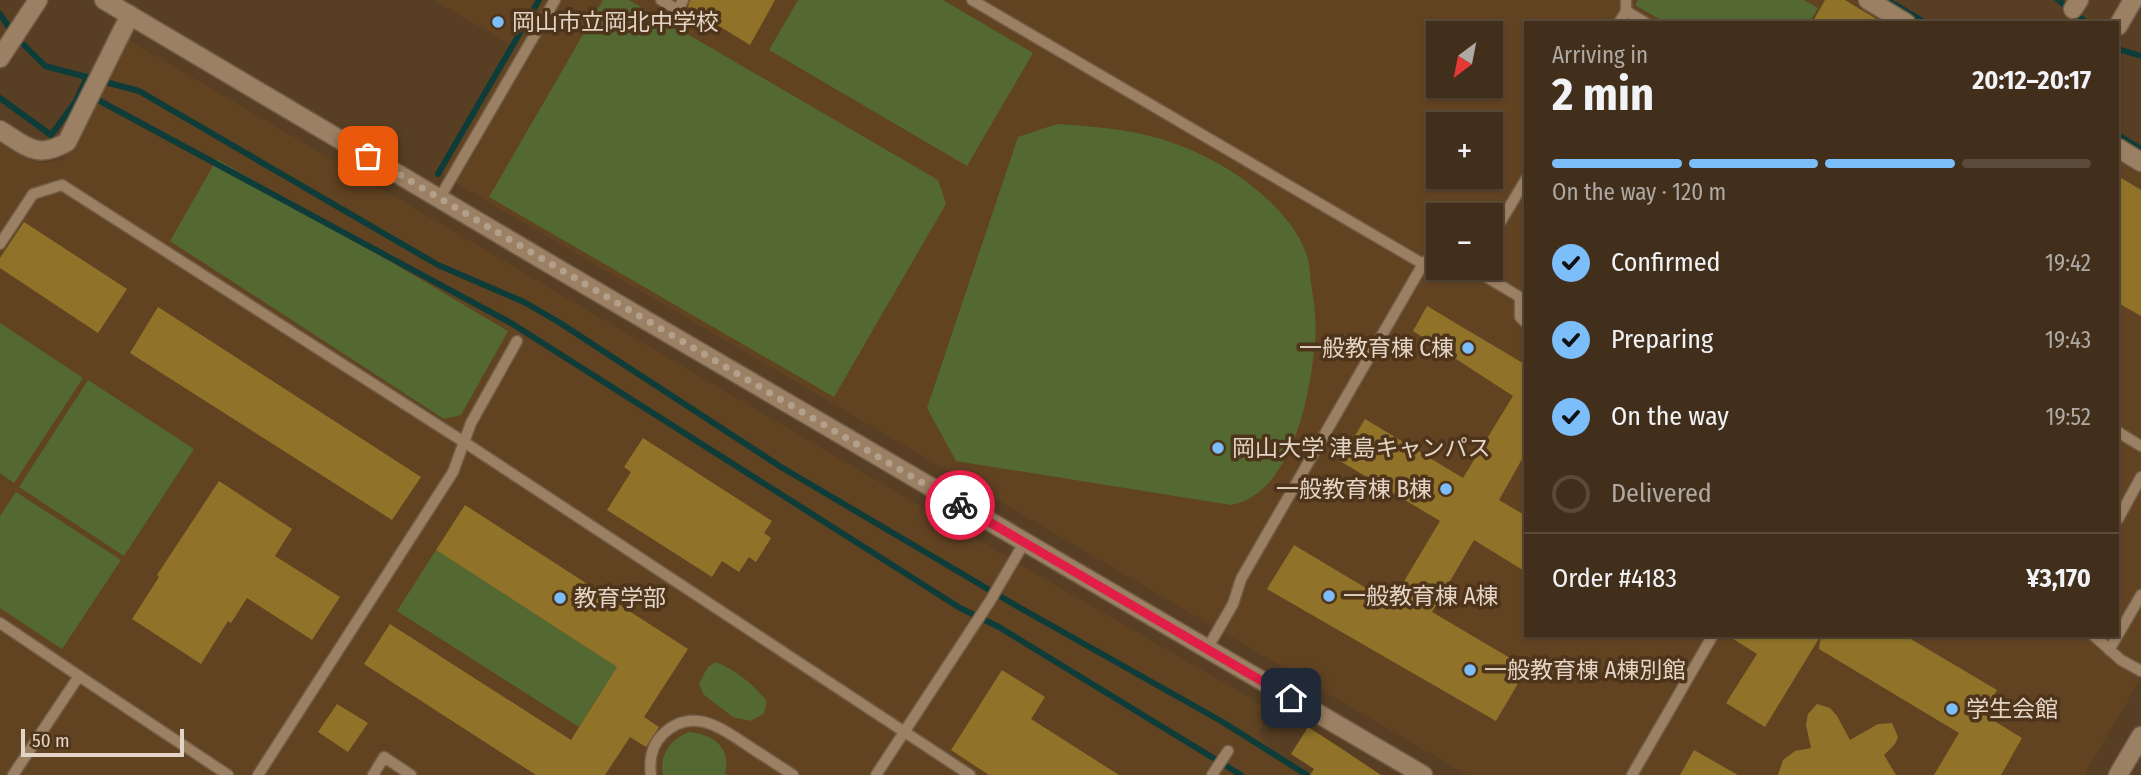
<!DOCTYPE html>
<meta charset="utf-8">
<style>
:root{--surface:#422f1b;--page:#4c3b28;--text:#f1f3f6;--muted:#aea9a3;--line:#5a4a3a;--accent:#7cbef9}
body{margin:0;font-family:"Fira Sans Condensed","Noto Sans JP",sans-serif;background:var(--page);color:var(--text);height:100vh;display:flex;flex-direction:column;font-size:26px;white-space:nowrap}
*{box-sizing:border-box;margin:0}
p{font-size:23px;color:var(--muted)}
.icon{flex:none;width:38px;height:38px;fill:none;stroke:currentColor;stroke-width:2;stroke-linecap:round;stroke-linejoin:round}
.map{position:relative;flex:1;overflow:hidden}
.panel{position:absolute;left:1524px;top:21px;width:595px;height:616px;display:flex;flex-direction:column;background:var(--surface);border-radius:0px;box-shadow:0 2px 5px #0004,0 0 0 2px var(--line)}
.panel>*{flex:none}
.needle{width:46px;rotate:212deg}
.buttons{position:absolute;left:1426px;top:21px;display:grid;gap:14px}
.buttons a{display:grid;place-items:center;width:77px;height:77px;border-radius:0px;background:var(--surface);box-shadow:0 2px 5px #0004,0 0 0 2px var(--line);font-size:35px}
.scale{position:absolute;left:21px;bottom:18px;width:163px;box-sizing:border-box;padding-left:7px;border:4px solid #e3d4c5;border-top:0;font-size:19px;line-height:24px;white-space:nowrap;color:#e3d4c5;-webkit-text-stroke:5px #4d341a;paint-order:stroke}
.pin{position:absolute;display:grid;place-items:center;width:60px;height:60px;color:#fff;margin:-30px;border-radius:14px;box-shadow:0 4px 10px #0006}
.courier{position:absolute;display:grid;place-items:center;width:70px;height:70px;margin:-35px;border:5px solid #e11d48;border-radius:50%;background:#fff;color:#222;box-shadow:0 2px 9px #0007}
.head em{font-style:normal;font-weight:700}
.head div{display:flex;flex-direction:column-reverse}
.head{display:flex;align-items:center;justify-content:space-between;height:119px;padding:0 28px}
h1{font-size:46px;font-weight:700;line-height:52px}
.bar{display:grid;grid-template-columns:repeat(4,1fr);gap:10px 7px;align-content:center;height:84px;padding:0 28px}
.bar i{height:9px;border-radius:5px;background:var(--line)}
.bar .on{background:var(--accent)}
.bar p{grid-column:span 4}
.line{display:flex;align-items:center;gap:18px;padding:0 28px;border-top:2px solid var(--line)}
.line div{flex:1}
ol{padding:0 28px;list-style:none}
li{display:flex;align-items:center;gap:21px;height:77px}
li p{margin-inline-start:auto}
li .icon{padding:7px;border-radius:50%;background:var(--accent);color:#111;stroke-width:4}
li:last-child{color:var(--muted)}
li i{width:38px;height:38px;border:4px solid var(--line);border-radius:50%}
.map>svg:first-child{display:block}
</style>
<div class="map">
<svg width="2141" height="775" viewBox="0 0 2141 775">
<rect width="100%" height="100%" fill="#583f24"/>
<path fill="#614322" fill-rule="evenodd" d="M434 0H536L511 45Z
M541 0H1854L1893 23H1526V635H2118V155L2141 168V678L2084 775H1467L441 174ZM1438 33H1491V86H1438ZM1438 124H1491V177H1438ZM1438 215H1491V268H1438Z
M127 39 993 549 1271 710 1258 734 1269 747 1315 775H0V139L30 160 47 163 63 160 75 146Z"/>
<path fill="#536931" d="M603 0H629L938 180 946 204 834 397 489 197Z
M798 0H943L1033 53 967 166 769 50Z
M1638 0H1804L1818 8 1809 23H1666L1635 5Z
M1057 124C1085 126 1114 128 1142 134 1195 146 1251 176 1286 219 1294 228 1304 245 1307 256 1310 264 1310 274 1311 283 1314 301 1317 322 1315 341 1311 393 1292 494 1231 505L956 461 927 408 1018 137Z
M217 159 508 331 461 415 444 419 170 241Z
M0 323 83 378 14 483 0 473Z
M88 380 194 449 124 556 19 487Z
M16 492 121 560 62 649 0 608V516Z
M436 550 617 667 579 727 397 611Z
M716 662C737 671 753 684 767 701L764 714 750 721 733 717 703 694 699 683 708 667Z
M689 732C713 734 732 748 725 773L727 775H663C659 754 671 739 689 732Z"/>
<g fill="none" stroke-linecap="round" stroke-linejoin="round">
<path stroke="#0e3c38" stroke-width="6" d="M1887 0 1926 23
M2058 0 2087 23
M0 14 8 26
M24 45 45 66 139 91 438 265 524 302 557 321 781 467 1015 605 1221 721 1307 775
M2118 49 2141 56
M0 98 51 135 76 101 87 77
M100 101 511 323 960 608 999 627 1241 775
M2118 135 2141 149
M438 174 539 0"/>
</g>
<path fill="#907329" d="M690 0H775L750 45 688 7Z
M1825 0H1845L1883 23H1812Z
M2118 176 2141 190V316L2118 303Z
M24 222 127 289 98 333 0 268V258Z
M1427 306 1526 365V452L1499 500 1526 516V572L1474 540 1432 612 1527 668 1496 721 1267 589 1294 545 1391 603 1440 521 1340 461 1365 419 1463 478 1513 396 1413 331Z
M158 307 421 477 392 520 130 353Z
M643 438 772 521 764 533 771 538 756 562 749 557 739 572 722 561 712 577 607 510 631 472 624 467Z
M219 481 292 529 275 556 340 597 312 640 247 598 231 623 228 621 201 664 132 619 159 577 157 575Z
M465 505 688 649 644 717 659 727 646 747 630 737 605 775H536L364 664 390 624 571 740 617 667 436 550Z
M1727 635H1821L1765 727 1726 703 1757 654Z
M1821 635H1904L1997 690 1983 714 2022 738 2001 775H1934L1959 733 1819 649Z
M1002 670 1045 697 1031 719 1119 775H989L951 750Z
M337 704 368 723 348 752 318 732Z
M1817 704 1830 708 1837 716 1850 740 1878 724 1892 723 1898 737 1895 744 1884 755 1896 775H1778L1783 760 1795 751 1811 748 1806 725 1808 714Z
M1308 727 1339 747 1381 775H1310L1314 769 1291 754Z
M1694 750 1738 775H1680Z"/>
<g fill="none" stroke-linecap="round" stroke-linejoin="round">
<defs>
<path id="service" d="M661 0 678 10 683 0
M972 0 1423 264
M1626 11 1646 23
M1619 23 1626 11V0
M439 199 555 0
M1491 238 1526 179
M0 244 33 194 62 185 464 442 970 775
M1471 268 1520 297V317L1526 323
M2118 432 2141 446
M2118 519 2141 477
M0 623 79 676
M2093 635 2121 660 2141 671
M1207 649 1233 604 1241 579 1423 264 1438 250
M2109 650 2141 595
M13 775 79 676 228 775
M258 775 453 472 471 423 517 341
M373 775 384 757 411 775
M651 775C649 760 652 745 663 734 692 706 721 728 747 745 762 755 778 765 793 775
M876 775 990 601 1024 543
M1212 775 1228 751
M1632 775 1713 635"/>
<path id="minor" d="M1868 0 1906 23
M2073 9 2079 0
M2118 26 2133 0
M0 130C26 146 37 160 67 142L130 15
M2118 148 2141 162"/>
<path id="tertiary" d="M104 0 560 270 1423 775
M0 58 38 0
M2118 775 2141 736"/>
</defs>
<use href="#service" stroke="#715d46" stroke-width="13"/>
<use href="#minor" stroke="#715d46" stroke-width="21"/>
<use href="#tertiary" stroke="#715d46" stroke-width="21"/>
<use href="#service" stroke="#9c8063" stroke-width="10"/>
<use href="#minor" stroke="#9c8063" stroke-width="18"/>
<use href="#tertiary" stroke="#9c8063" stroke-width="18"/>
</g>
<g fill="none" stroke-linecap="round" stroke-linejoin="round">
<path stroke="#b2a08d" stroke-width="7" stroke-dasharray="0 12.6" d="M368 156 960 505"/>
<path stroke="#e11d48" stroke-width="9" d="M960 505 1291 698"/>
</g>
<g fill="#7cbef9" stroke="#4d341a" stroke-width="2.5">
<circle cx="498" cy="22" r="7"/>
<circle cx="1468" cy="348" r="7"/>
<circle cx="1218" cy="448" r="7"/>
<circle cx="1446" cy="489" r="7"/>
<circle cx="1329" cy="596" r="7"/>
<circle cx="560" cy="598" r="7"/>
<circle cx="1470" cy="670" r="7"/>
<circle cx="1952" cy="709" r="7"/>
</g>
<g text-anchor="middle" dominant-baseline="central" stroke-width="7" stroke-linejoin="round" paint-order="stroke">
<g font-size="23" fill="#e3d4c5" stroke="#4d341a" text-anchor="start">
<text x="512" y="22">岡山市立岡北中学校</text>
<text x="1454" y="348" text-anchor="end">一般教育棟 C棟</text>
<text x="1232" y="448">岡山大学 津島キャンパス</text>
<text x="1432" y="489" text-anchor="end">一般教育棟 B棟</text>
<text x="1343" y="596">一般教育棟 A棟</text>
<text x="574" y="598">教育学部</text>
<text x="1484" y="670">一般教育棟 A棟別館</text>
<text x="1966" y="709">学生会館</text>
</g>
</g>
</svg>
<div class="buttons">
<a><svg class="needle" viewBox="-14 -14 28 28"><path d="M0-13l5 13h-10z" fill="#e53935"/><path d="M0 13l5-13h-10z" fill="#aea9a3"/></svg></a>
<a>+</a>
<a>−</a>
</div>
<div class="scale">50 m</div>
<div class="pin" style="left:368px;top:156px;background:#ea580c"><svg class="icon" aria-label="bag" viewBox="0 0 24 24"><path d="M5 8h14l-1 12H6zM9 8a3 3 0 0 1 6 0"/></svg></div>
<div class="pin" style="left:1291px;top:698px;background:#1f2937"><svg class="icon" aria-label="home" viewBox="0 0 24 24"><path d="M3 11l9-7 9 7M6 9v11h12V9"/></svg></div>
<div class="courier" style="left:960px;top:505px"><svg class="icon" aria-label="bike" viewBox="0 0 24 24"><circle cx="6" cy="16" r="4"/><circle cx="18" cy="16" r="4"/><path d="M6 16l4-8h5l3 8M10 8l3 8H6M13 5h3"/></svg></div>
<section class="panel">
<div class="head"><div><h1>2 min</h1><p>Arriving in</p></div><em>20:12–20:17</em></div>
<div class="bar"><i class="on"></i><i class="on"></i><i class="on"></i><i></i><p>On the way · 120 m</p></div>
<ol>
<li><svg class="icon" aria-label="check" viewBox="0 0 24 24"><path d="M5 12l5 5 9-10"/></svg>Confirmed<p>19:42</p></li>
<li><svg class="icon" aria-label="check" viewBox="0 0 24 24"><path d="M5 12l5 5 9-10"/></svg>Preparing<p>19:43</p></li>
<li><svg class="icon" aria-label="check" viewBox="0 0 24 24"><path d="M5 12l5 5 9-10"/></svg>On the way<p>19:52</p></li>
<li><i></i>Delivered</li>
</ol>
<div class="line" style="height:91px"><div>Order #4183</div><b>¥3,170</b></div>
</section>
</div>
